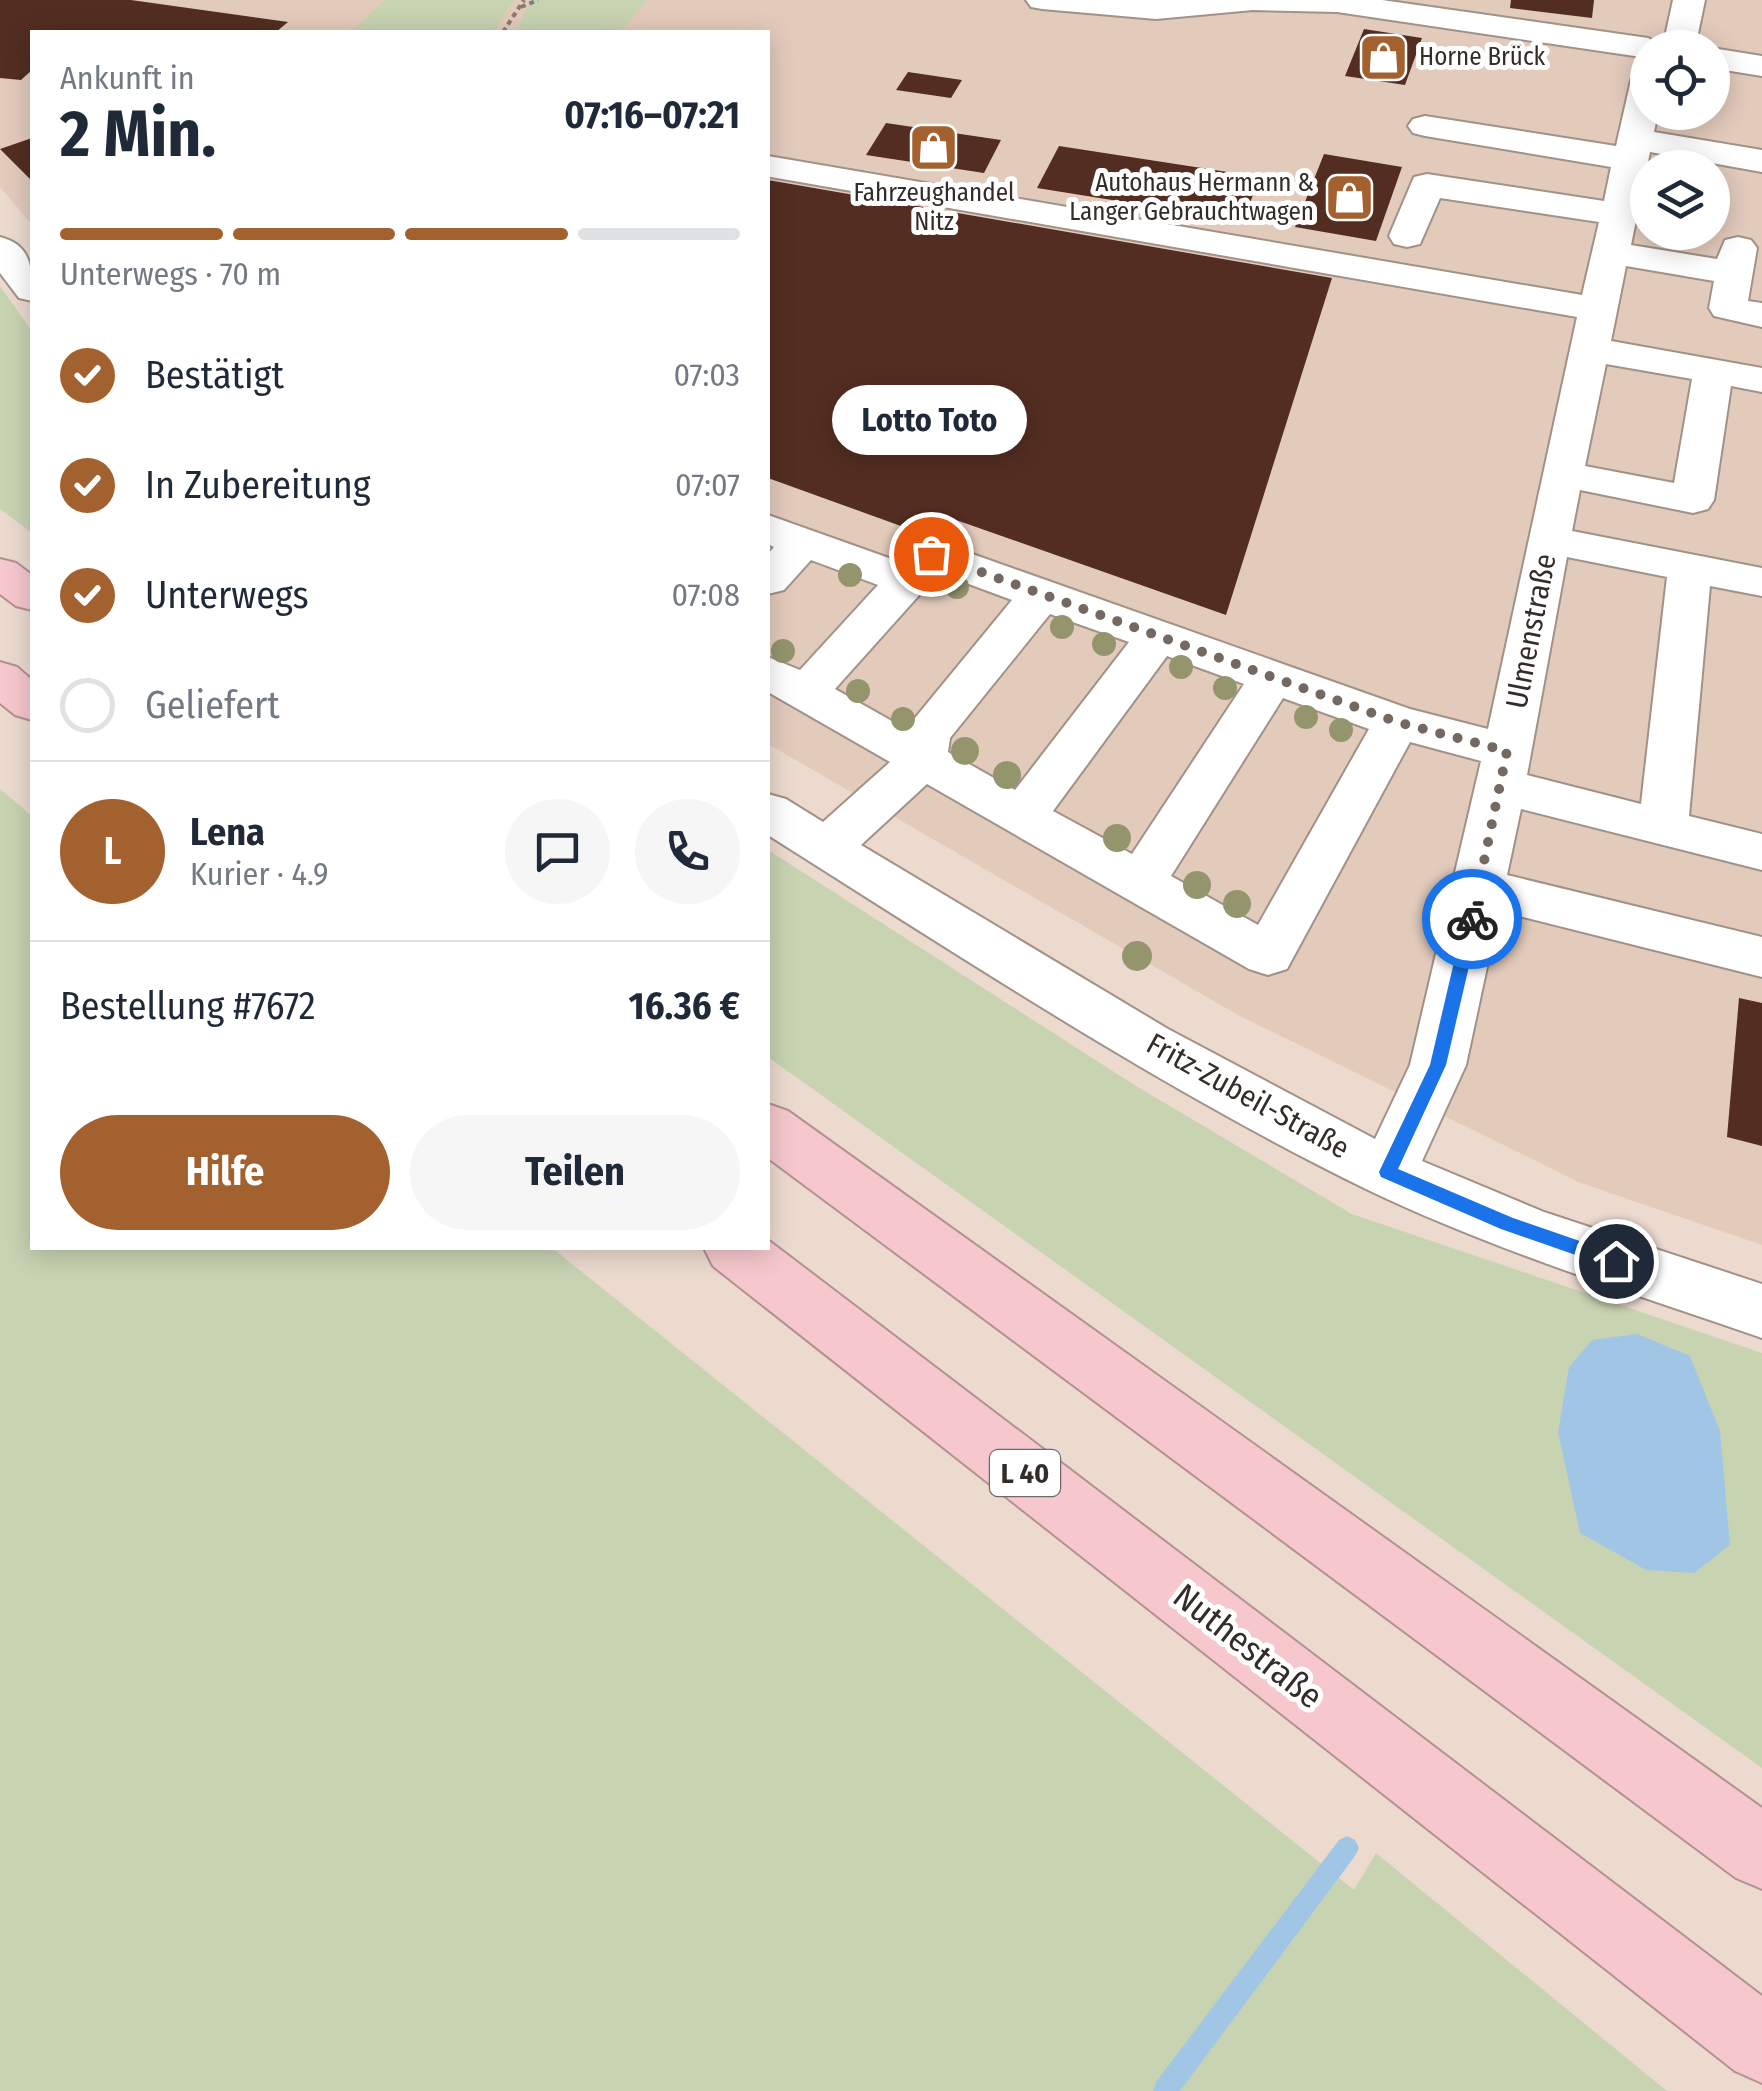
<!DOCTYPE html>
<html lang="de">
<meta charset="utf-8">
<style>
:root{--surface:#fff;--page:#f6f6f7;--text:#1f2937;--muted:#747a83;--line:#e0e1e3;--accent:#a3612f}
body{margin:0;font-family:"Fira Sans Condensed",sans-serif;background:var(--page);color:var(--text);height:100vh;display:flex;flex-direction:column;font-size:38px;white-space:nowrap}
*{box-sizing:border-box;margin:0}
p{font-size:32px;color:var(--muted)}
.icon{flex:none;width:55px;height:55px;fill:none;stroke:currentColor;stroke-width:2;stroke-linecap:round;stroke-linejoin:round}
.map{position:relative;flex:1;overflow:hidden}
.details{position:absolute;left:30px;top:30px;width:740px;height:1220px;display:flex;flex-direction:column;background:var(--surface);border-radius:0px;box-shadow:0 5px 25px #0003}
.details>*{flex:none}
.buttons{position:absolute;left:1630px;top:30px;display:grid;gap:20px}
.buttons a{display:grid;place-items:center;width:100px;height:100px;border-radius:50%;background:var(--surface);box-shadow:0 5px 25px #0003;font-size:50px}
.pin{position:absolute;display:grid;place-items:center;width:85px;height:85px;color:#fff;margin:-42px;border:5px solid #fff;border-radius:50%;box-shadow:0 2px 10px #0007}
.courier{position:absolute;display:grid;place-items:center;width:100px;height:100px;margin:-50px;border:8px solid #1a73e8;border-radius:50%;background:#fff;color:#222;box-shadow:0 2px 12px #0007}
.bubble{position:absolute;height:70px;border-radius:35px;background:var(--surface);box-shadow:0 5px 25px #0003;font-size:32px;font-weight:700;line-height:70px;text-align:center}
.summary em{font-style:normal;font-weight:700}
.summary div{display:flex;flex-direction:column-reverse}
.summary{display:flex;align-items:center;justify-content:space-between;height:170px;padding:0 30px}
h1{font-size:65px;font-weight:700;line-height:75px}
.bar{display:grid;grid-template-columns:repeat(4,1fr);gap:15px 10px;align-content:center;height:120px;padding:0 30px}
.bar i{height:12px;border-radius:8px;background:var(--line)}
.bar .active{background:var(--accent)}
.bar p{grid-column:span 4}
.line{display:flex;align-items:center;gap:25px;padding:0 30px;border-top:2px solid var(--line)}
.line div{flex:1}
.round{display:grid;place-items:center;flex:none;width:105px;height:105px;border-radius:52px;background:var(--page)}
ol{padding:0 30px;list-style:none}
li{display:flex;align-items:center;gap:30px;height:110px}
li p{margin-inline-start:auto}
li .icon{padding:10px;border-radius:50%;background:var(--accent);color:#fff;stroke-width:4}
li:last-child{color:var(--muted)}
li i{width:55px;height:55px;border:5px solid var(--line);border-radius:50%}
.cta{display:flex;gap:20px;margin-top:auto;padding:20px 30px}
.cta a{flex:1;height:115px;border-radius:60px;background:var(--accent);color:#fff;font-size:40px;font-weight:700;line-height:115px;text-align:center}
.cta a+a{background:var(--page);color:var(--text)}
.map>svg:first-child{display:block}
</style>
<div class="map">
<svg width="1762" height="2091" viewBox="0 0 1762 2091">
<rect width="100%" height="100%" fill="#ecdacf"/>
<path fill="#e3cbbc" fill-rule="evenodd" d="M0 0H1762V1245L1581 1183 1238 1015 768 744V32H32V225L0 187ZM1648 48H1712V112H1648ZM1648 168H1712V232H1648Z"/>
<path fill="#c8d3b2" d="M384 0H514L494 32H351Z
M532 0H647L620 32H514Z
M0 286 32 331V533L0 509Z
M0 789 32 816V1248H552L1354 1890 1376 1853 1667 2091H0Z
M768 850 1136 1086 1352 1214 1762 1353V1768L768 1057Z"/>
<path fill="#a1c6e5" d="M1637 1334 1690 1356 1720 1431 1730 1545 1694 1573 1646 1570 1580 1533 1558 1432 1569 1367 1592 1340Z"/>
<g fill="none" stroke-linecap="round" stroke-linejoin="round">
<path fill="#a1c6e5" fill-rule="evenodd" d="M1347 1836 1355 1840 1359 1848 1355 1856 1180 2091H1153L1156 2082 1339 1840Z"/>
</g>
<path fill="#532d21" d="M0 0H131L288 22 276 32H32V70L21 80 0 78Z
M1511 0H1594L1592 18 1510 8Z
M1364 29 1422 38 1405 85 1345 76Z
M908 72 962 80 951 98 896 90Z
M886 123 1001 140 984 173 866 155Z
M32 138V181L0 149Z
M1059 146 1260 177 1243 221 1037 188Z
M1324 154 1402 167 1376 241 1295 227Z
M768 180 1332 278 1226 615 939 514 923 534 768 478Z
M1739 998 1762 1003V1146L1727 1137Z"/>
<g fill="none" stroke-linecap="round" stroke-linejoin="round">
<defs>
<path id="minor" d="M1026 0H1382L1648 38 1663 46 1673 0H1705L1695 48H1648V58L1337 12 1253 10 1156 19 1042 9 1031 7Z
M1712 48 1762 56V76L1712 68Z
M1648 70V112H1658L1654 132 1762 150V172L1650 152 1631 245 1717 259 1725 240 1738 237 1751 240 1757 248 1748 301 1762 303V327L1714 316 1709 308 1714 281 1626 266 1611 341 1762 368V392L1731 386 1714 500 1708 509 1693 513 1580 490 1572 531 1762 568V596L1710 586 1689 816 1762 834V870L1521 809 1507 875 1762 937V977L1499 911 1466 1065 1422 1161 1544 1212 1762 1284V1338C1629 1292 1493 1250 1366 1189 1158 1087 963 958 768 835V794L786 799 823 822 890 762 768 692V657L800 670 878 585 811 560 784 590 768 594V554L774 547 768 544V515L900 562C915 545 924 539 947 545L1410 709 1488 729 1577 317 771 177 768 176V156L1582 295 1599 222 1440 198 1420 244 1407 247 1394 244 1389 236 1414 177 1427 174 1604 201 1611 167 1425 136 1413 133 1408 126 1413 119 1425 116 1616 146 1631 80 1636 73ZM1606 364 1692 379 1674 483 1585 466ZM1567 557 1667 577 1641 804 1527 775ZM939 573 1012 600 906 729 835 689ZM1050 614 1129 642 1015 790 948 752 950 738ZM1167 656 1244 684 1132 854 1053 811ZM1283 698 1369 729 1258 925 1171 876ZM1410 742 1481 761 1410 1065 1375 1139 1168 1029 861 845 927 784 1249 969 1268 975 1287 969Z
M0 237C34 245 32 273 32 301L19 298 0 273Z"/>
<path id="highway" d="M0 559 16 563 32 575V610L16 606 0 594Z
M0 662 17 667 32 680V720L15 715 0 703Z
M768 1104 788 1111 1762 1808V1889L1736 1878 768 1158Z
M768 1240 1762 1996V2083L1735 2071 713 1266 704 1248H768Z"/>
</defs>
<use href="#minor" stroke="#a19186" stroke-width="4"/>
<use href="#highway" stroke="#b29194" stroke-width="4"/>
<path stroke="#877b74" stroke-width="4" stroke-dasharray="5 4" stroke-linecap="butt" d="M521 7 538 0
M503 32 524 0"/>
<use href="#minor" fill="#fff" fill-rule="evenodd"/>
<use href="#highway" fill="#f6c8ce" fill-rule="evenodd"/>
</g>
<g fill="#94956d">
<circle cx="850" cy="575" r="12"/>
<circle cx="957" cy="587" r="12"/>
<circle cx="1062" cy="627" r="12"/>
<circle cx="1104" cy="644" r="12"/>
<circle cx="783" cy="651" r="12"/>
<circle cx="1181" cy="667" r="12"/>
<circle cx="1225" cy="688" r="12"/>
<circle cx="858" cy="691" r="12"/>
<circle cx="1306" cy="717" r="12"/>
<circle cx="903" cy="719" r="12"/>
<circle cx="1341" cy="730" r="12"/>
<circle cx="965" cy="751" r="14"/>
<circle cx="1007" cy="775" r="14"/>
<circle cx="1117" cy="838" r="14"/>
<circle cx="1197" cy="885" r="14"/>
<circle cx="1237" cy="904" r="14"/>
<circle cx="1137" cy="956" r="15"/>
</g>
<path fill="#1a73e8" d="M1472 913 1480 919 1446 1065 1398 1169 1513 1218 1623 1256V1267L1616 1269 1501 1229 1381 1177 1379 1172 1430 1065 1464 919Z"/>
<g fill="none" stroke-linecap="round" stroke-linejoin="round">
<path stroke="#746962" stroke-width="10" stroke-dasharray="0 18" d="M931 554 1397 722 1507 751 1472 919"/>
</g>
<defs>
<symbol id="shop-square" viewBox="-11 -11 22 22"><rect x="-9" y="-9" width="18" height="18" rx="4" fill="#a3612f" stroke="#fff"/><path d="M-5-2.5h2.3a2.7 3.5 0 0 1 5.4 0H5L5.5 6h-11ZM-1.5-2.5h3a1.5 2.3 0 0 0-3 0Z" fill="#fff"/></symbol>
</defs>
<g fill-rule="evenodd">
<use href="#shop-square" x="1356" y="30" width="55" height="55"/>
<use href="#shop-square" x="906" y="120" width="55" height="55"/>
<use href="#shop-square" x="1322" y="170" width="55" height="55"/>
</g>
<g text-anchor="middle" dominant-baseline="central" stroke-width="10" stroke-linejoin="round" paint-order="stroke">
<g font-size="25" fill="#332c28" stroke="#fff" text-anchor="start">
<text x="1419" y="57">Horne Brück</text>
<text x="1314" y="183" text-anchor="end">Autohaus Hermann &amp;<tspan x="1314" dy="29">Langer Gebrauchtwagen</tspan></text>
<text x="934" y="193" text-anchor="middle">Fahrzeughandel<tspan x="934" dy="29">Nitz</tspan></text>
</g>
<rect fill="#fff" stroke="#706b68" stroke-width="2.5" x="990" y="1450" width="70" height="46" rx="8"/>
<g font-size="28" font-weight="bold" fill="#332c28">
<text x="1025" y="1473">L 40</text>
</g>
<g font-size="30" fill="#332c28" stroke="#fff">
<text transform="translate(1531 631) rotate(-79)">Ulmenstraße</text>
<text transform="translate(1248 1096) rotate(29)">Fritz-Zubeil-Straße</text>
</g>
<g font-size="35" fill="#332c28" stroke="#fff">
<text transform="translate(1248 1646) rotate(38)">Nuthestraße</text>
</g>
</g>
</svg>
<div class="buttons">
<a><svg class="icon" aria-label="locate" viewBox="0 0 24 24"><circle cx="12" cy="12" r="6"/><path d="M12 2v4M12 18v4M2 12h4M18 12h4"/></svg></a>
<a><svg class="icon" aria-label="layers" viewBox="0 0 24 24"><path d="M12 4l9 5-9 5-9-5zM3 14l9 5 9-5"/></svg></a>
</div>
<div class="pin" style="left:931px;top:554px;background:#ea580c"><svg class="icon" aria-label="bag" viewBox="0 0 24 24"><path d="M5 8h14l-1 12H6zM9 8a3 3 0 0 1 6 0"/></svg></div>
<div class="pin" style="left:1616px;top:1261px;background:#1f2937"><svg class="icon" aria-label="home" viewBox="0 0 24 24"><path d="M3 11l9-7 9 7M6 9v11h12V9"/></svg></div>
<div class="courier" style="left:1472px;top:919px"><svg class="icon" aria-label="bike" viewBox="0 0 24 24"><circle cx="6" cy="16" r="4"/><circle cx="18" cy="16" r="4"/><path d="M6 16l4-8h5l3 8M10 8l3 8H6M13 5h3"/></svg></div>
<div class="bubble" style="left:832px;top:385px;width:195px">Lotto Toto</div>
<section class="details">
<div class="summary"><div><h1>2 Min.</h1><p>Ankunft in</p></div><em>07:16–07:21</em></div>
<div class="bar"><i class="active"></i><i class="active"></i><i class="active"></i><i></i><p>Unterwegs · 70 m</p></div>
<ol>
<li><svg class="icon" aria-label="check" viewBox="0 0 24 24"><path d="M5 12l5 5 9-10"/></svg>Bestätigt<p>07:03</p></li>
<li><svg class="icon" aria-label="check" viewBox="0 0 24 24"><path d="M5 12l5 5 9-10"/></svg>In Zubereitung<p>07:07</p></li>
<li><svg class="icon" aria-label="check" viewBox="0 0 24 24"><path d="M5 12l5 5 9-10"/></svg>Unterwegs<p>07:08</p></li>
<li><i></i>Geliefert</li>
</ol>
<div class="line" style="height:180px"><b class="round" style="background:var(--accent);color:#fff">L</b><div><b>Lena</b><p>Kurier · 4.9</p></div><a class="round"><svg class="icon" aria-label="chat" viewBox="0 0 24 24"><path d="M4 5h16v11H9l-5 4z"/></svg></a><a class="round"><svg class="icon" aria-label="phone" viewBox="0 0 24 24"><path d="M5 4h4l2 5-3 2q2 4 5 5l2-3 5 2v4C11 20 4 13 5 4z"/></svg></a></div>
<div class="line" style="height:130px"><div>Bestellung #7672</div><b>16.36 €</b></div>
<div class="cta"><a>Hilfe</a><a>Teilen</a></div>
</section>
</div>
